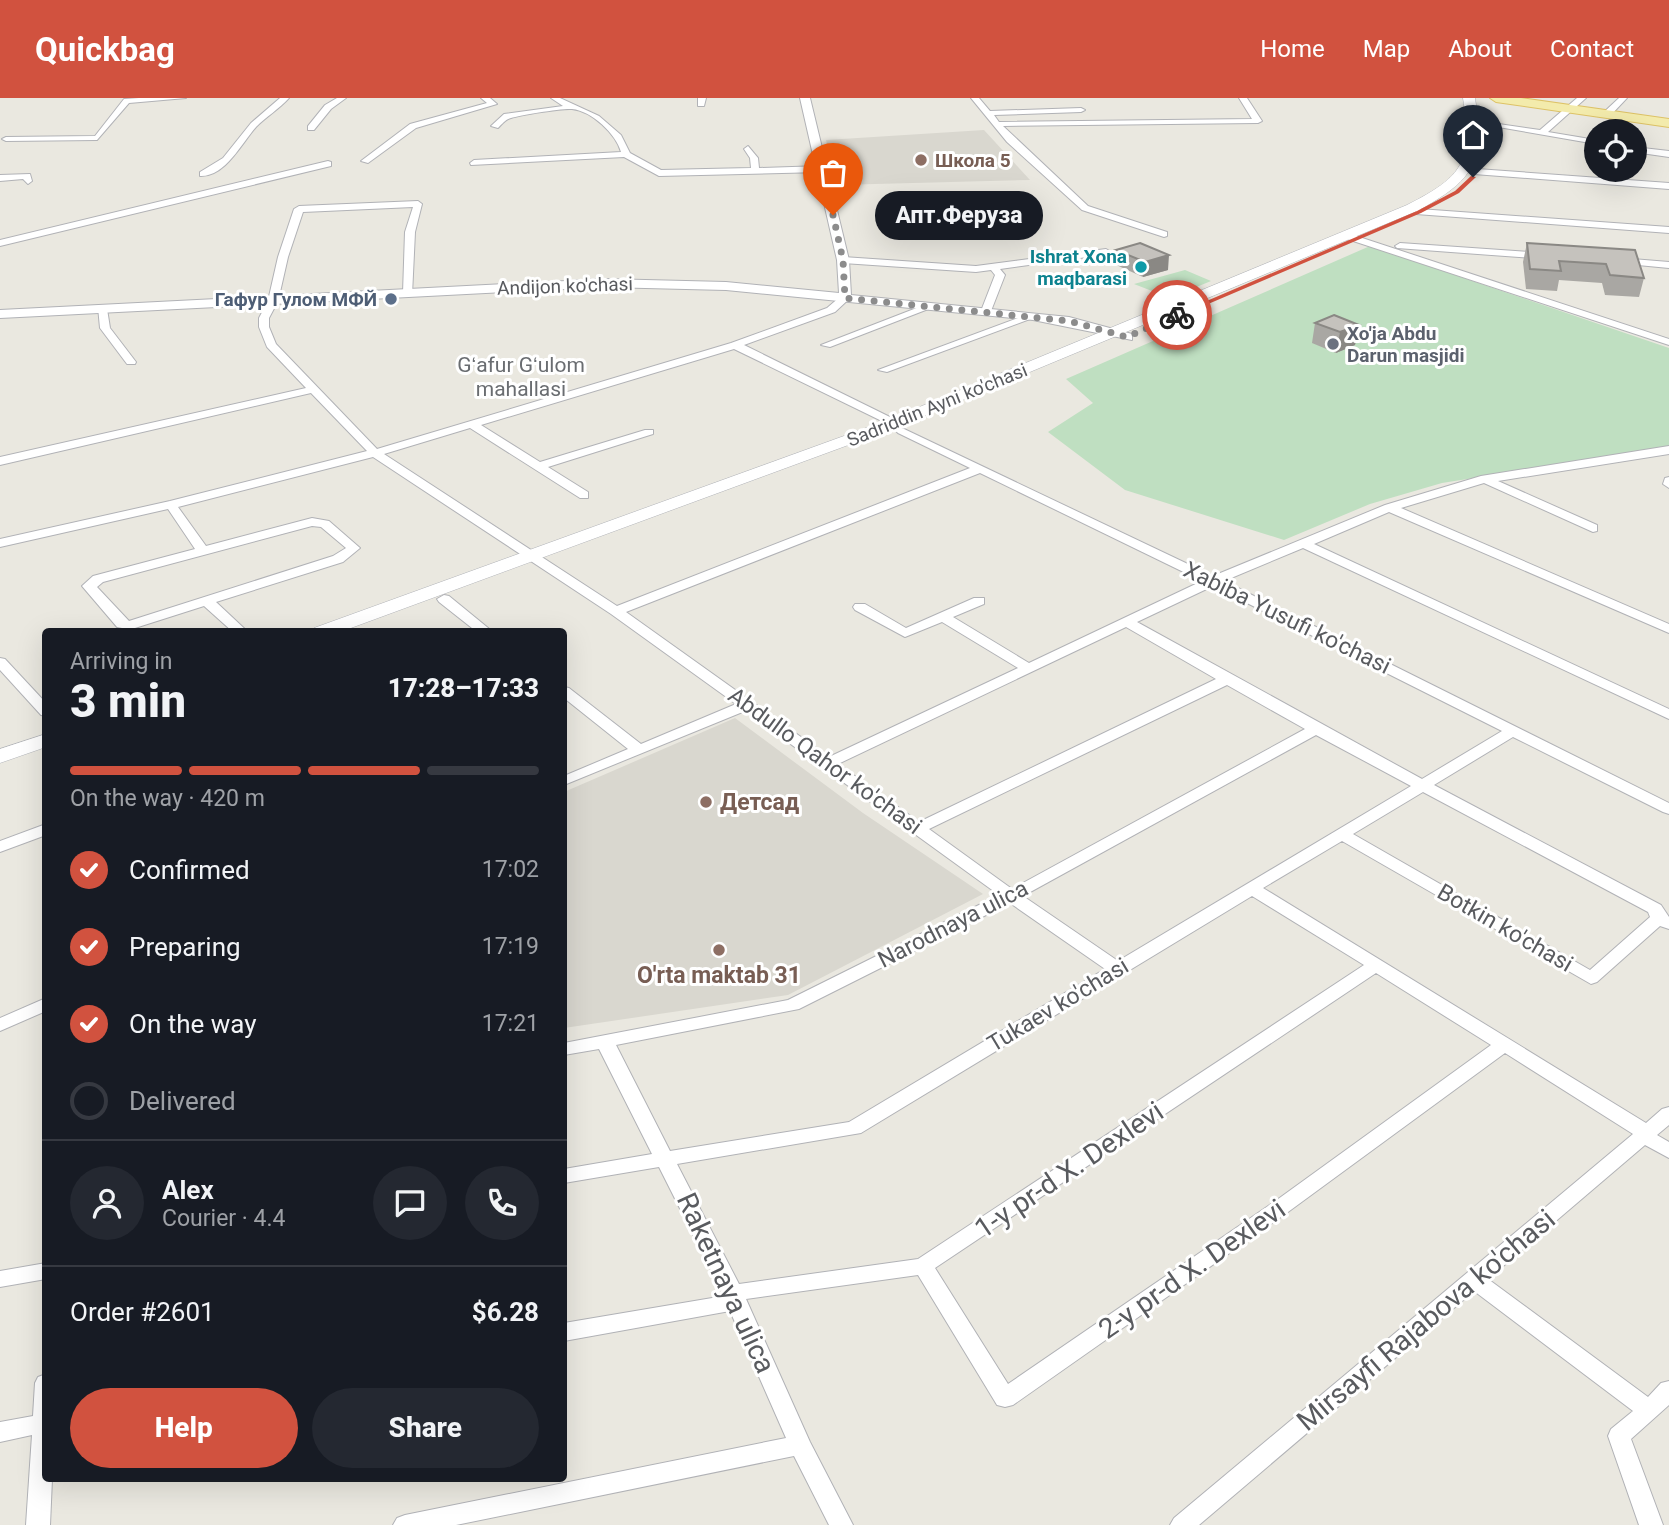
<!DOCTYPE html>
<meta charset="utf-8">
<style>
:root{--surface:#171b24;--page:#242831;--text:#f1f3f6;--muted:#9ea1a6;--line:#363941;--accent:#d1523f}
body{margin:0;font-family:Roboto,sans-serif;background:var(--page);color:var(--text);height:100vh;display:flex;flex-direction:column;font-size:26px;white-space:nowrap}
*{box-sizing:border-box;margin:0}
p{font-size:23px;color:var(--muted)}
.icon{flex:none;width:38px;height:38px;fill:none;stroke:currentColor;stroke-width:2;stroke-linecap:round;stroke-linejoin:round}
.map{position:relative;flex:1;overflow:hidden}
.panel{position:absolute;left:42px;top:530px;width:525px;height:854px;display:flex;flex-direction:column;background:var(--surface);border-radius:7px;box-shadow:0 7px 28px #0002}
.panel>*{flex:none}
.fabs{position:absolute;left:1584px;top:21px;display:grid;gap:14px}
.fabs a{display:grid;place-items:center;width:63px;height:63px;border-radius:50%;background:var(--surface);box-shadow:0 7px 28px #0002;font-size:35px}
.pin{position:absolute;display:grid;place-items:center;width:60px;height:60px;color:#fff;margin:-72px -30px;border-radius:50% 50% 50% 0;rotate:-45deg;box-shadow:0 0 7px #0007}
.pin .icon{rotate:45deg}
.courier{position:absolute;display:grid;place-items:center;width:70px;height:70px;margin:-35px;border:5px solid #d1523f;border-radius:50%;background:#fff;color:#222;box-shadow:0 2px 9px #0007}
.bubble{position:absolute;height:49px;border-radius:24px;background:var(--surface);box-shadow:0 7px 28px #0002;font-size:23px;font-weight:800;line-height:49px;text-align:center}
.summary em{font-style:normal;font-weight:800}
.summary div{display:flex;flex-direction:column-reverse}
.summary{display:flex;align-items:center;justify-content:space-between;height:119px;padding:0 28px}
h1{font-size:46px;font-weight:800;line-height:52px}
.bar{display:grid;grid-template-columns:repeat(4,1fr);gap:10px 7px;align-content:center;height:84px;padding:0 28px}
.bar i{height:9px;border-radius:5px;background:var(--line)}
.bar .on{background:var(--accent)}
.bar p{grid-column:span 4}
.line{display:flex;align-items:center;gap:18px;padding:0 28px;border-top:2px solid var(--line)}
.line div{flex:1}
.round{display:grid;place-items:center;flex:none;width:74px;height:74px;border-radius:37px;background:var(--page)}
ol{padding:0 28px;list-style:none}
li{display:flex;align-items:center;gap:21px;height:77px}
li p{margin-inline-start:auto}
li .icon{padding:7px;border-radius:50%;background:var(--accent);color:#fff;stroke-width:4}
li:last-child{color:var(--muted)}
li i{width:38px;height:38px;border:4px solid var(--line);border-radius:50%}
.cta{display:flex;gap:14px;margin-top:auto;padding:14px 28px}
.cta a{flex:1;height:80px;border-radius:42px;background:var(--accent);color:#fff;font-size:28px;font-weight:800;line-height:80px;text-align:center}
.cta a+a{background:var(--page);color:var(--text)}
header{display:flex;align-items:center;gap:42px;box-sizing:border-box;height:98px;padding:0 35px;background:var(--accent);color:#fff}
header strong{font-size:33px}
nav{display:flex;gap:38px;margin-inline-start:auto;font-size:24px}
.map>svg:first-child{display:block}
</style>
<header>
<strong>Quickbag</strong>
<nav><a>Home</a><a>Map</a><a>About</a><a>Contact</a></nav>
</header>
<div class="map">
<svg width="1669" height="1427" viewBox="0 0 1669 1427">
<rect width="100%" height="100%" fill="#eae8e0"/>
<path fill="#d9d7cf" d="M984 32 1030 82 837 87 826 42Z
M735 620 863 715 983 796 788 897 564 930V694Z"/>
<path fill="#bfdfc1" d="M1370 148 1669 250V349L1442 385 1370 406 1284 442 1125 392 1048 334 1093 305 1066 281Z
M1185 172 1211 183 1170 200 1134 186Z"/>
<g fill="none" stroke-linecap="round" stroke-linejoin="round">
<defs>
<path id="minor" d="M139 0H186L129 5 97 42 6 43 2 41 6 39 95 38 124 1Z
M280 0H289C279 11 266 19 256 29 241 46 225 79 200 78V74L223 60 251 25Z
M337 0H346L331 11 314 32H308V28L325 7Z
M481 0H490L497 6 416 30 368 65 361 63 410 26 487 5Z
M551 0H560L599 18 621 37 630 55 661 72 751 70 750 60 744 51 748 48 758 60 759 70 822 68 826 71 822 74 659 78 624 59 471 67 470 65 474 62 621 54C616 36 592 13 572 11 563 10 520 17 511 20 506 21 502 26 498 30L491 28 504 16 563 8Z
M698 0H706L704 8H698Z
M971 0H979L990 13 1081 10 1085 12 1081 14 994 17 999 24 1252 21 1239 0H1247L1262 23 1258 25 1003 28 1088 108 1167 134V138L1164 139 1082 112 1007 44Z
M1577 0H1586L1548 34 1596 42V46L1481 26 1485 24 1540 32Z
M1619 0H1627L1609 19H1603V15Z
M1634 49 1669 53V59L1634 54Z
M328 63 331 64V68L0 148V142Z
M1477 71 1669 85V91L1474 76V72Z
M30 76 32 83 28 86 23 81 0 83V77Z
M418 103 422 106 415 134 412 197 403 195 405 134 413 109 303 114 288 159 278 203 269 220V229L276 246 377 351 731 245 827 210 841 198 850 200 835 214 744 247 898 323V327H890L734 251 481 327 540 364 645 332H653V336L548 369 588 394V400H580L470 330 384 356 617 508 970 370 898 335 896 333 902 330 1213 478 1385 407 1481 378 1669 348V356L1498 383 1597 427V433L1593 434 1484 385 1401 410 1669 526V535L1389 414 1314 446 1669 611V621L1303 450 1224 483 1669 705V716L1663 714 1513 639 1434 687 1661 807 1669 819V831L1660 828 1597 884 1591 886 1342 743 1263 790 1646 1025 1662 1011 1669 1009V1027L1657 1037 1669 1044V1060L1645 1047 1488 1181 1648 1299 1661 1285 1669 1283V1307L1631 1341 1663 1427H1639L1608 1338 1611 1331 1633 1313 1474 1193 1199 1427H1170L1174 1420 1633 1036 1505 955 1288 1114 1013 1307 1005 1309 997 1307 918 1177 746 1201 810 1344 853 1427H829L794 1358 456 1427H393L397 1420 405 1417 786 1340 730 1213 564 1243V1225L724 1198 659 1069 564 1085V1071L652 1056 599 951 564 957V945L788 902 999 797 745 613 564 687V678L628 651 564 600V589L569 590 641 646 736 606 611 516 373 359 178 409 206 448 312 420 329 423 360 450 343 464 216 504 248 534H233L204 508 135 530H122L117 529 82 488 93 478 195 451 168 411 0 449V441L170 403 367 353 311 295 0 367V359L306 290 267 249 259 229V220L268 203 278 159 294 111 299 108ZM980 375 1202 483 1029 565 953 519 984 506V500H974L906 530 865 506H855L853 509 855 512 905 539 942 524 1018 570 829 659 626 514ZM312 428 321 429 346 450 333 458 129 523 97 489 103 484ZM1213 488 1502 633 1422 681 1137 524ZM1126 529 1216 581 919 724 838 666ZM1227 587 1305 631 1012 791 929 731ZM1316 637 1411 688 1118 863 1023 798ZM1423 694 1648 814 1650 819 1590 872 1353 736ZM1252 798 1364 867 918 1161 739 1186 677 1066 861 1035ZM1010 805 1105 871 849 1024 670 1053 616 947 799 911ZM1376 875 1491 947 1274 1104 1008 1286 935 1170Z
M1419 111 1669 129V135L1416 116V112Z
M1341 135H1347L1669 241V247L1341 139Z
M1400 145 1545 155 1550 158 1545 161 1397 150 1395 148Z
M1106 151 1111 154 1109 156 1000 171 1005 177 991 213 986 216 981 213 995 177 991 172 976 174 843 165 838 162 843 159 976 168Z
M1620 160 1669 164V170L1617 165V161Z
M927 206 936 208 830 249 821 247Z
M98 209 107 211 110 230 136 264 135 266H127L100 230Z
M1029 216 1038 218 887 274 878 272Z
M1669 379V390L1663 386 1665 380Z
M444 497 449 498 493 534H477L439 504 437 501Z
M0 560 5 561 46 605V618L41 617 0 572Z
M46 726V737L0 754V743Z
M46 900V913L0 933V920Z
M46 1165V1181L0 1189V1173Z
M46 1276V1381H52L50 1427H26L32 1337 0 1344V1324L33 1318 35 1285 38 1279Z"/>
<path id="tertiary" d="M800 0H810L849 162 851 197 1069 219 1132 236V242L1033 222 726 192 605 189 0 220V212L605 181 726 184 839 195 837 162Z"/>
<path id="secondary" d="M1463 0H1475C1485 65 1474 82 1417 113L900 328 340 534H311L314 530 888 322 1407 107C1464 78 1473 64 1463 0Z
M46 636V649L0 665V651Z"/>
<path id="primary" d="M1490 0H1521L1669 21V29L1496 4Z"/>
</defs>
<use href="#minor" stroke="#b1b2b6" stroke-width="2"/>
<use href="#tertiary" stroke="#b1b2b6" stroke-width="2"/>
<use href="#secondary" stroke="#b2b4b9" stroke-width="1"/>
<use href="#primary" stroke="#ddc266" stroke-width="2"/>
<use href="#minor" fill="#fff" fill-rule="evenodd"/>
<use href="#tertiary" fill="#fff" fill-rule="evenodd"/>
<use href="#secondary" fill="#fff" fill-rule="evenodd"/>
<use href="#primary" fill="#f3ebac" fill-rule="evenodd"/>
</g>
<path fill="#a9a7a3" d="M1527 145 1635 152 1644 180 1639 199 1605 197 1602 185 1559 182 1557 193 1526 191 1523 164Z
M1116 152 1168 172 1143 179 1114 166Z
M1315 225 1359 227 1355 247 1336 255 1312 245Z"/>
<path fill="#8a8884" d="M1169 157 1168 172 1143 179 1145 164Z
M1359 227 1355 247 1336 255 1340 234Z"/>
<path fill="#c5c2bd" stroke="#8a8884" stroke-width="2" d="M1140 145 1169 157 1145 164 1116 152Z
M1527 145 1635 152 1644 180 1610 177 1606 166 1559 163 1561 173 1530 171Z
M1334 217 1359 227 1340 234 1315 225Z"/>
<path fill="#d1523f" d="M1471 78 1476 79 1459 95 1421 115 1180 218 1174 217 1417 113 1455 93Z"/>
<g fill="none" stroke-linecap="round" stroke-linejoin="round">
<path stroke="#8c8c8c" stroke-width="7" stroke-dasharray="0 12.6" d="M833 117 843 162 845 200 1069 223 1127 239 1177 217"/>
</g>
<g fill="#8d6e63" stroke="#fff" stroke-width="2.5">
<circle cx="921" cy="62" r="7"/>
<circle cx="706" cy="704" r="7"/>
<circle cx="719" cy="852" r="7"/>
</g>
<circle fill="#0f9aa8" stroke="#fff" stroke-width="2.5" cx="1141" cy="169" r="7"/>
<circle fill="#5c6f8a" stroke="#fff" stroke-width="2.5" cx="391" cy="201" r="7"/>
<circle fill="#6b7280" stroke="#fff" stroke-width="2.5" cx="1333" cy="246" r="7"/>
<g text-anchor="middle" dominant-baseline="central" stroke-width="6" stroke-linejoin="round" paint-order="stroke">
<g font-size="19" font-weight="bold" fill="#785e54" stroke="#fff" text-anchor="start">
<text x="935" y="62">Школа 5</text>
</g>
<g font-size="19" font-weight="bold" fill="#0d838f" stroke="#fff" text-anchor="end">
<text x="1127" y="158">Ishrat Хоnа<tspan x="1127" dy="22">mаqbаrasi</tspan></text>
</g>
<g font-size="19" fill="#595b5f" stroke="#fff">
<text transform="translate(565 188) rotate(-2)">Andijon ko'chasi</text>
<text transform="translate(937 307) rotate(-22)">Sadriddin Ayni ko'chasi</text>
</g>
<g font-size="19" font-weight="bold" fill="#4e5e75" stroke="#fff" text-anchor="end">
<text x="377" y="201">Гафур Гулом МФЙ</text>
</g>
<g font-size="19" font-weight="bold" fill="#5b616d" stroke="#fff" text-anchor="start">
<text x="1347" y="235">Xo'ja Abdu<tspan x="1347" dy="22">Darun masjidi</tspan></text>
</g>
<g font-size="21" fill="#6a6d71" stroke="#fff">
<text x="521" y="267">Gʻafur Gʻulom<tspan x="521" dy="24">mahallasi</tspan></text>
</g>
<g font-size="23" fill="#595b5f" stroke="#fff">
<text transform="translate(1287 520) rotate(26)">Xabiba Yusufi ko'chasi</text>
<text transform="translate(825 663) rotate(36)">Abdullo Qahor ko'chasi</text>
<text transform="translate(953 826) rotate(-27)">Narodnaya ulica</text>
<text transform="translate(1505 830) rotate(30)">Botkin ko'chasi</text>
<text transform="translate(1058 907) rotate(-31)">Tukaev ko'chasi</text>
</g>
<g font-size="23" font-weight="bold" fill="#785e54" stroke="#fff" text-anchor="start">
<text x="720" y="704">Детсад</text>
<text x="719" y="877" text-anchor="middle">O'rta maktab 31</text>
</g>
<g font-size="28" fill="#595b5f" stroke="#fff">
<text transform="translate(1069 1072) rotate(-34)">1-y pr-d X. Dexlevi</text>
<text transform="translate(1192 1171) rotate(-35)">2-y pr-d X. Dexlevi</text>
<text transform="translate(726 1185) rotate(65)">Raketnaya ulica</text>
<text transform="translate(1426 1222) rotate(-40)">Mirsayfi Rajabova ko'chasi</text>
</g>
</g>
</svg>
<div class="fabs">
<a><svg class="icon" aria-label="locate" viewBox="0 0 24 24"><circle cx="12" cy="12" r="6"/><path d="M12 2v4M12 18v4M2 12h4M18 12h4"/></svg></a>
</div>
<div class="pin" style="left:833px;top:117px;background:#ea580c"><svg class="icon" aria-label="bag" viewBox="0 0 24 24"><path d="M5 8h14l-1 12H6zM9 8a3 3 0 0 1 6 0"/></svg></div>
<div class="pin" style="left:1473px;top:79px;background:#1f2937"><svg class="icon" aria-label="home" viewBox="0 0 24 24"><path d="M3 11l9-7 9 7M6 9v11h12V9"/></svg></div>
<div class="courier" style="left:1177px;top:217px"><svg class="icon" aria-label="bike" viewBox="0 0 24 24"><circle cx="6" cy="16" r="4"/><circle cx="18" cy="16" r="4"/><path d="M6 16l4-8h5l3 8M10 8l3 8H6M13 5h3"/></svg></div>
<div class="bubble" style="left:875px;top:93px;width:168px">Апт.Феруза</div>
<section class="panel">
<div class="summary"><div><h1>3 min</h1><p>Arriving in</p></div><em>17:28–17:33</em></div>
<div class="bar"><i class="on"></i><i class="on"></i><i class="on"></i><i></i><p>On the way · 420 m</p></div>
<ol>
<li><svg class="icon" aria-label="check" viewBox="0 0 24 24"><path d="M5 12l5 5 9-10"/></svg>Confirmed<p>17:02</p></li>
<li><svg class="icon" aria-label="check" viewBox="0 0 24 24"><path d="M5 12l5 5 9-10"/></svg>Preparing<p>17:19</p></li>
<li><svg class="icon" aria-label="check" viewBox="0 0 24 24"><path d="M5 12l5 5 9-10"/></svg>On the way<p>17:21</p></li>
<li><i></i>Delivered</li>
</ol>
<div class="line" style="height:126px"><a class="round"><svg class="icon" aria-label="person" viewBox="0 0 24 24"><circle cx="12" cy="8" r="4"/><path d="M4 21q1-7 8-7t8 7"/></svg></a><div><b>Alex</b><p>Courier · 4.4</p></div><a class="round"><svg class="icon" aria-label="chat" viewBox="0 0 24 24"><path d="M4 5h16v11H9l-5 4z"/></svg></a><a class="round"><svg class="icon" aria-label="phone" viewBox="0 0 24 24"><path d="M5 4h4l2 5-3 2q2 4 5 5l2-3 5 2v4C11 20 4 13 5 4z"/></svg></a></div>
<div class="line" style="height:91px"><div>Order #2601</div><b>$6.28</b></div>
<div class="cta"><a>Help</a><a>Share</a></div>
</section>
</div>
